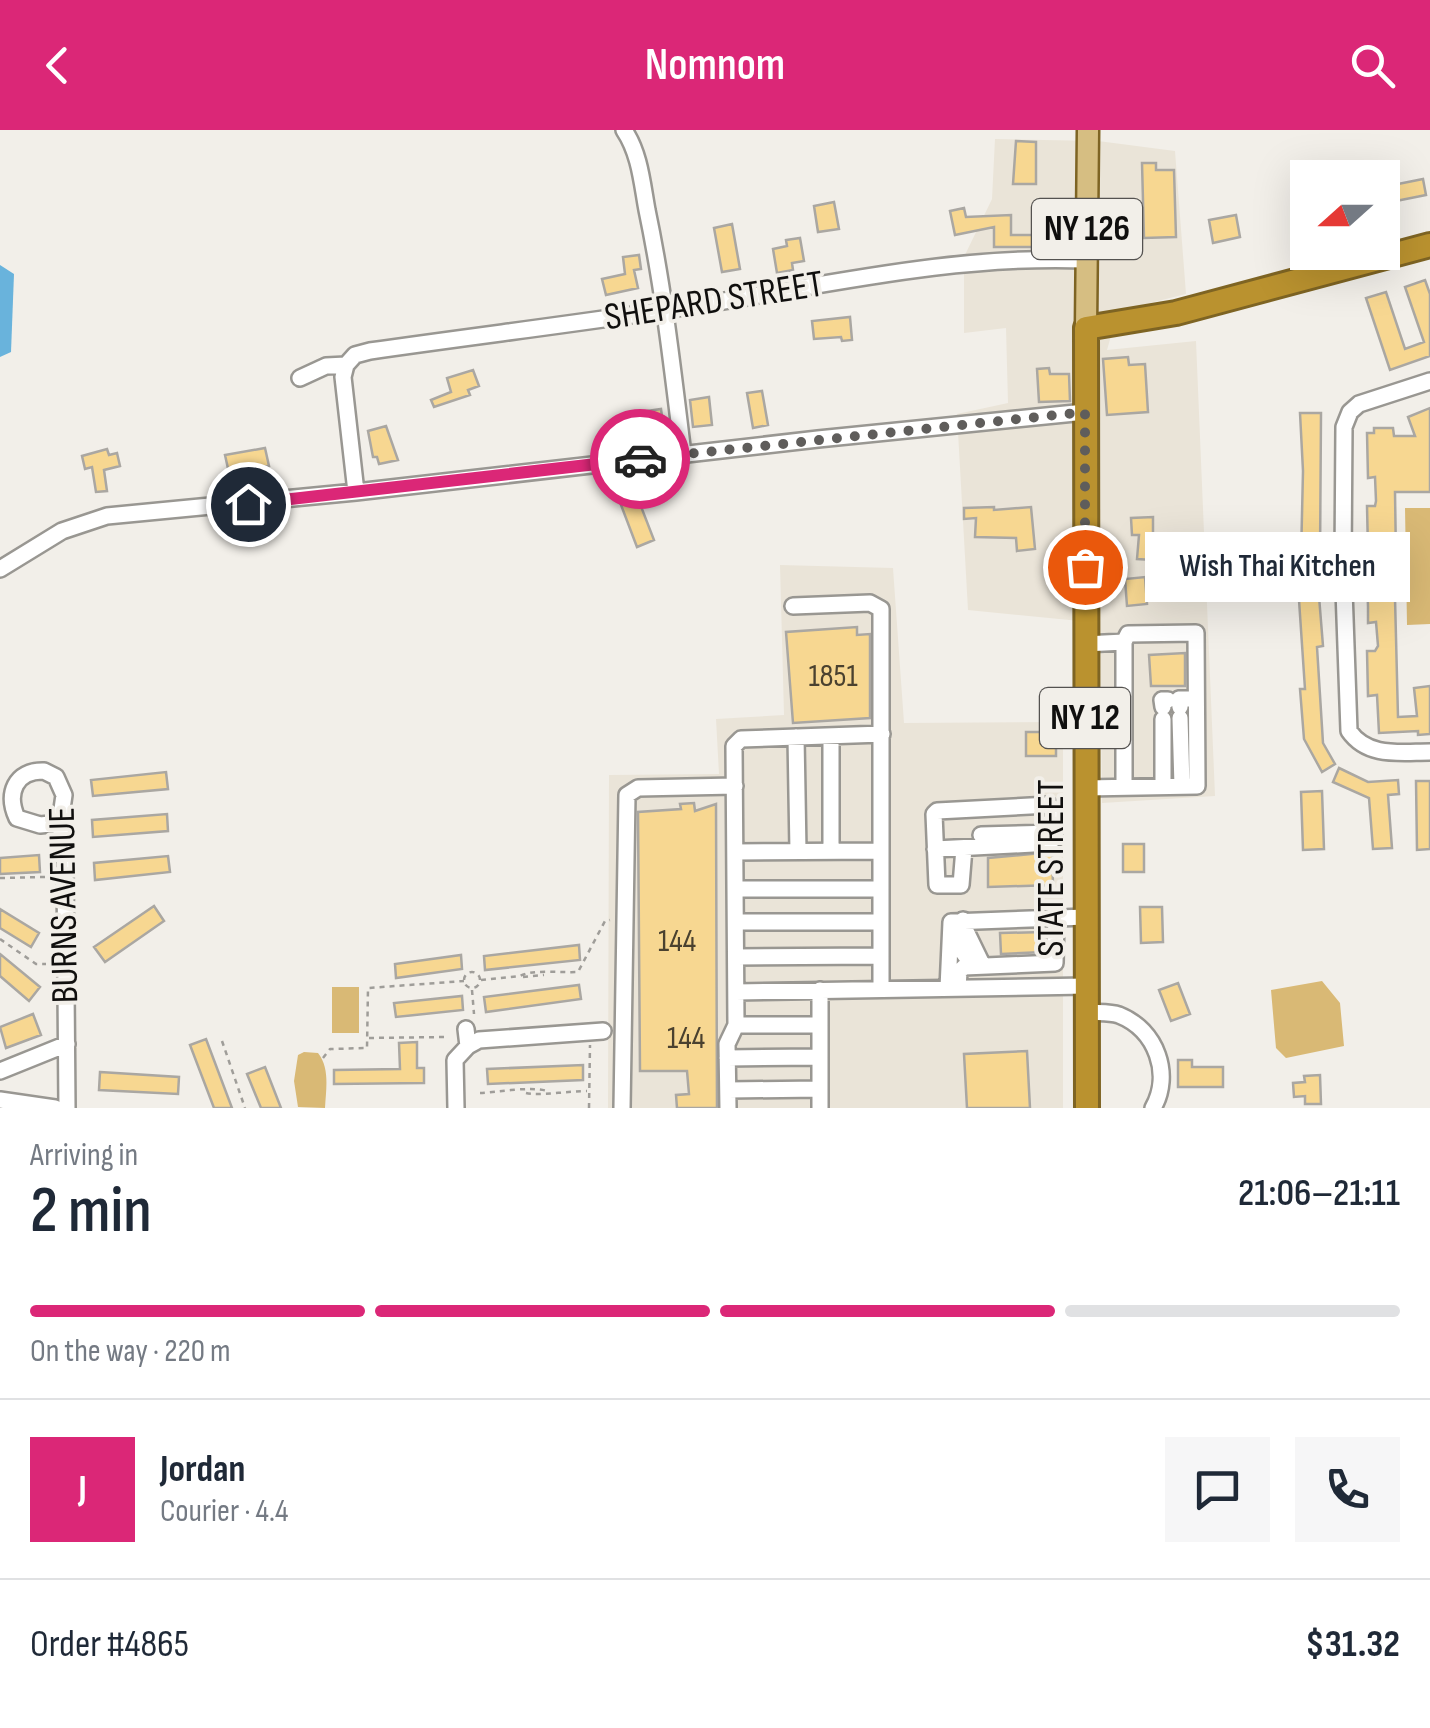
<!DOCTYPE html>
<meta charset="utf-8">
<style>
:root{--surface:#fff;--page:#f6f6f7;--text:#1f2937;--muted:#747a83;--line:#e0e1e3;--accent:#db2777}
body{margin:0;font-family:"Sofia Sans Condensed",sans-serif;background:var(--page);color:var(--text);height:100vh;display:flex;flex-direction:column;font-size:38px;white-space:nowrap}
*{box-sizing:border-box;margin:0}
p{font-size:32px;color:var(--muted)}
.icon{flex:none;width:55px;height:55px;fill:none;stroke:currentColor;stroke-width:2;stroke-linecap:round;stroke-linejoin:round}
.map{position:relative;height:978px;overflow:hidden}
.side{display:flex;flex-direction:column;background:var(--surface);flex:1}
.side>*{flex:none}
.needle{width:65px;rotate:249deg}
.tools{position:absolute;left:1290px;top:30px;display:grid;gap:20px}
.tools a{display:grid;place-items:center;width:110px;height:110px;border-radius:0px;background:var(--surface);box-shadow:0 10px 40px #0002;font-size:50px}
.pin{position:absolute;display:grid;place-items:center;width:85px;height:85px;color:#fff;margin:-42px;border:5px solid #fff;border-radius:50%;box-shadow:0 2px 10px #0007}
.courier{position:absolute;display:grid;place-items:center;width:100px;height:100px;margin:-50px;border:8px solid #db2777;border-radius:50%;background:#fff;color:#222;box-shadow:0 2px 12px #0007}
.bubble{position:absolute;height:70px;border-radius:0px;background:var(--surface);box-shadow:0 10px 40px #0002;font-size:32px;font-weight:600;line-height:70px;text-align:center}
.headline em{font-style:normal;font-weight:600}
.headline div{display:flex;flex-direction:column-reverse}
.headline{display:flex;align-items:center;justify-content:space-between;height:170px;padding:0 30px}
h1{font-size:65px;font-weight:600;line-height:75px}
.bar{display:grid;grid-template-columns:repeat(4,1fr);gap:15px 10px;align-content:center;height:120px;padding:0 30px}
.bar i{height:12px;border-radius:8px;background:var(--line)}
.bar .active{background:var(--accent)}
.bar p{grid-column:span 4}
.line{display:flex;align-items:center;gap:25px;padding:0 30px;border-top:2px solid var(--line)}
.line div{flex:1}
.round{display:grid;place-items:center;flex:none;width:105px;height:105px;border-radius:0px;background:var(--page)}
header{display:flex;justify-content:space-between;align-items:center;height:130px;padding:0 30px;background:var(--accent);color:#fff;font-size:45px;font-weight:600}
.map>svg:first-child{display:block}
</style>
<header><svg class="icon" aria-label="back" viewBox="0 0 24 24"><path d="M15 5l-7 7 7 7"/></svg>Nomnom<svg class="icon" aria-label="search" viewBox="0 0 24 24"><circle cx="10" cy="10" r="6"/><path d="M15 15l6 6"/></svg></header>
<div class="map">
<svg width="1430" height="978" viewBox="0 0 1430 978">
<rect width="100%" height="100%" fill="#f2efe9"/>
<path fill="#eae4d8" d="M995 9 1098 11 1175 21 1186 164 1118 181 1107 220 1196 211 1215 666 1102 673 1100 493 968 480 957 284 1008 273 1006 198 964 203V127L992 69Z
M780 435 893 438 904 593 1063 592V978H608L609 645 719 644 716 589 784 585Z"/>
<path fill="#d9b975" d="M1405 378H1430V494L1407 495Z
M1322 851 1340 873 1344 916 1286 928 1276 918 1271 860Z
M332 857H359V903H332Z
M304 922 318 923C330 938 326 959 325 978L298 977 294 951 298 925Z"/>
<path fill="#69b3dc" d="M0 135 14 144 11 222 0 227Z"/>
<path fill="#f7d791" stroke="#aaa7a2" stroke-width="2.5" d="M1016 11 1036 12V54H1013Z
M1142 33H1156V40H1174L1176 107 1144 108Z
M1423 49 1426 65 1386 73 1383 57Z
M834 72 839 99 818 102 814 76Z
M964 78 966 87 1011 85V105H1042V117H994V97L955 105 950 81Z
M1236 85 1240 107 1213 113 1209 90Z
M732 94 740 139 722 142 714 98Z
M800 108 804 131 792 133 793 140 777 143 773 119 787 116 786 110Z
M639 125 641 139 634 140 638 158 606 165 602 149 625 144 623 127Z
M1425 150 1430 164V226L1390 240 1366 168 1386 162 1405 219 1424 212 1405 157Z
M850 187 852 210 842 211 841 207 814 209 812 191Z
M1128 227 1129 235 1145 234 1148 282 1107 285 1103 229Z
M1049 238 1050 244H1069L1070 271 1039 272 1037 239Z
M473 240 479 256 468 260 470 265 434 277 431 270 451 262 447 248Z
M762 261 768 295 753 298 747 263Z
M709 267 712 295 693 297 690 270Z
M1430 278V362H1395L1396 428H1394L1398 587 1417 586 1414 558 1430 556V604L1418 605V601L1379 603 1377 565 1368 566 1367 521H1375L1378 516 1376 492 1368 493V476L1367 449 1375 448 1376 444V420H1368L1367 376H1375L1376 371 1375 347 1368 348 1367 303H1374V298H1393L1394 306H1415L1408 287Z
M661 279 666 315 645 318 640 282Z
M1300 283H1321L1320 429H1316L1323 516 1317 517 1323 613 1335 634 1322 642 1304 609 1300 559H1305L1299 470H1306L1301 428 1303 341Z
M386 296 398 330 379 334 377 327H373L368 301Z
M265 318 269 336 229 343 225 325Z
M107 319 109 325 117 323 120 336 104 340 107 361 96 362 92 337 85 339 82 326Z
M635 361 654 410 637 417 618 367Z
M994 377V380L1031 377 1035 419 1017 421 1016 408 975 407 976 388 964 389V378Z
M1153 387V430L1137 429 1139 405H1132L1131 388Z
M1145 447 1147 474 1127 476 1125 449Z
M857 497V505L870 504V588L793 593 786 502Z
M1185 523V556H1151L1149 525Z
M1026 602H1056V626H1026Z
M1339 638 1368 652 1398 650 1399 664 1388 665 1392 718 1373 719 1369 668 1333 652Z
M166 642 168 659 93 666 91 650Z
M1416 651H1430V719L1417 720Z
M1322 661 1324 719 1303 720 1301 662Z
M694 673 695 681 716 674 717 978H677L676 965 689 964 687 941H640L638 682 681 679 680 674Z
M167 684 168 701 93 707 92 690Z
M1123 714H1144V742H1123Z
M1052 722 1053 755 988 757V728Z
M39 725 40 742 0 744V728Z
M168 726 170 742 95 750 94 733Z
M154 776 164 791 105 832 94 817Z
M1140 777H1162L1163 812 1141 813Z
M0 779 39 803 31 817 0 798Z
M1044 802V822L1001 824 1000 803Z
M579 815 580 830 485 840 484 826Z
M0 824 40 857 29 871 0 846Z
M461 825 462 839 396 848 395 834Z
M1178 853 1190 884 1171 891 1159 860Z
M579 855 581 869 486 882 484 867Z
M462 866 463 880 396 887 394 873Z
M33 884 41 905 6 918 0 897Z
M206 909 232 978H214L190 915Z
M417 912V938H424V953L334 954V940L400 939 399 913Z
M1027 921 1030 978H967L964 924Z
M1178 930H1192V937H1223V957H1178Z
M583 935V950L488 954 487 939Z
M265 937 281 978H261L247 944Z
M100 942 179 947 178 964 99 960Z
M1320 945 1321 974H1305V966L1294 967 1293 953 1305 952 1304 946Z"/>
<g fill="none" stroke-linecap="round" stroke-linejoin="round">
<defs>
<path id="minor" d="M624 0C640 24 642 53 647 80 664 161 673 243 683 324
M346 235 355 225 370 221C488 204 607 190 724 171 844 151 964 125 1086 130
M346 235 343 247 356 362
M300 248 326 236 346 235
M1430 251 1359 274 1350 282 1344 297 1343 432 1349 601C1368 628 1400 622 1430 622
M0 439 62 401 107 386 356 362 818 309 1085 282
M793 476 870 473 881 479V721
M1085 514 1124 512 1128 504 1196 503 1197 656 1085 658
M1163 577 1162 570H1168
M1180 577 1179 569H1196
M1180 588 1182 656
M831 606V721
M796 607 798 721
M1163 656V589
M1124 657V512
M60 693 40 695 17 688C6 664 15 640 44 641L56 647 64 665 60 693 65 736 67 978
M981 705 1054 703
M964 718 961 755H937L934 684 937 681 1049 675 1053 681 1054 709 1043 714
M935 719 1033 714
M736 722 881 721V859
M736 759H881
M963 790 962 821 973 836
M736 792H881
M963 800 967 803 983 836
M736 827 881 826
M948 858 951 792 1086 787
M958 858 959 842 964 837 1055 833 1056 787
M820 860V978
M736 862 1086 856
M1087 882C1097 883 1110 882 1119 885 1157 900 1172 945 1153 978
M736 895H820
M468 916 479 910 603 901
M727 928 820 927
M0 941 67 914
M728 960 820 959
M0 970 55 978
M456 978 455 930 468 916 466 899
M622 978 627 665 638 658 735 656
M728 978 727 914 736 895 734 616 741 609 882 604"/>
<path id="major" d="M1086 198 1088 0"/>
<path id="highway" d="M1087 978 1086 198 1176 183 1430 115"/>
</defs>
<use href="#minor" stroke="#999792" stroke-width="20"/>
<use href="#major" stroke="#7e6423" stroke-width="25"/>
<use href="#highway" stroke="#7e6423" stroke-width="28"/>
<path stroke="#9f9d99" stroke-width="2.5" stroke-dasharray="5 5" stroke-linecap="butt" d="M0 748 45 747
M0 809 36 834H46
M464 850a8 8 0 1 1 16 0a8 8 0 1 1-16 0Z
M523 847 544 845
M481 850 520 846C533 839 561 843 578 842L605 791 610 790
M472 860 474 884
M369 908 447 907
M222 911 245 978
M323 928 330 919 367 918 368 858 464 851
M480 963C498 962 532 956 547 961
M526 963C537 966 572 961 587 961
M589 978 590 915"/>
<use href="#minor" stroke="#fff" stroke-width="15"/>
<use href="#major" stroke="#d6be82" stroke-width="20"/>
<use href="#highway" stroke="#ba922f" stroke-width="22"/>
</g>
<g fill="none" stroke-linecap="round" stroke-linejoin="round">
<path stroke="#5f5d5b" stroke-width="10" stroke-dasharray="0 18" d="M640 329 1085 282V437"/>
<path stroke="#db2777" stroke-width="12" d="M248 374 640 329"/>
</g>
<g text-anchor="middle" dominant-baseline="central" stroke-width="8" stroke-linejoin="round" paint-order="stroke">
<g font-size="32" fill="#4a412f">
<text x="833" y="546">1851</text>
<text x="677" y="811">144</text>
<text x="686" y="908">144</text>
</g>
<g fill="#f2efe9" stroke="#545250" stroke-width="2.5">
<rect x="1032" y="69" width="110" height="60" rx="8"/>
<rect x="1040" y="558" width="90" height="60" rx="8"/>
</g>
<g font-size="35" font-weight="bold" fill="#100f0e">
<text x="1087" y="99">NY 126</text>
<text x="1085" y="588">NY 12</text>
</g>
<g font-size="38" fill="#100f0e" stroke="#f2efe9">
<text transform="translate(714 171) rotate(-9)">SHEPARD STREET</text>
<text transform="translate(1051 738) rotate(-90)">STATE STREET</text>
<text transform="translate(64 775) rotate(-91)">BURNS AVENUE</text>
</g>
</g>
</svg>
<div class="tools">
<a><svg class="needle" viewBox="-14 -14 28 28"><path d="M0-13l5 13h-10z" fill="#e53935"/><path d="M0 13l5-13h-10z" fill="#747a83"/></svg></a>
</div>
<div class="pin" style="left:1085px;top:437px;background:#ea580c"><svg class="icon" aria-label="bag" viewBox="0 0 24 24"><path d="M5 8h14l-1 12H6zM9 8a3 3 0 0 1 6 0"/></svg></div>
<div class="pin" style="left:248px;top:374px;background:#1f2937"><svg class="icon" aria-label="home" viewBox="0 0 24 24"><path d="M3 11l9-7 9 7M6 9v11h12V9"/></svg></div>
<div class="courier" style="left:640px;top:329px"><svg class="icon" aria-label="car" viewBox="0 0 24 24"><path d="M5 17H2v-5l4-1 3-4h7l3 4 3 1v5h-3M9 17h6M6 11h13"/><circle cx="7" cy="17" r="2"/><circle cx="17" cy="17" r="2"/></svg></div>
<div class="bubble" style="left:1145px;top:402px;width:265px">Wish Thai Kitchen</div>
</div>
<section class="side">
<div class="headline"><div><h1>2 min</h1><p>Arriving in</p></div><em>21:06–21:11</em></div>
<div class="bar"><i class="active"></i><i class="active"></i><i class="active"></i><i></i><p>On the way · 220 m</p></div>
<div class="line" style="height:180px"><b class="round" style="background:var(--accent);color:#fff">J</b><div><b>Jordan</b><p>Courier · 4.4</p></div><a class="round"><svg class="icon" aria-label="chat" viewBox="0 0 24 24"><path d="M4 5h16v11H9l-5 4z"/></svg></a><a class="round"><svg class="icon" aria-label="phone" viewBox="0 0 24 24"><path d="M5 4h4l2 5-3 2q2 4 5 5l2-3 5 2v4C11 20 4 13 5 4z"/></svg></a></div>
<div class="line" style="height:130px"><div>Order #4865</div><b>$31.32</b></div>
</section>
